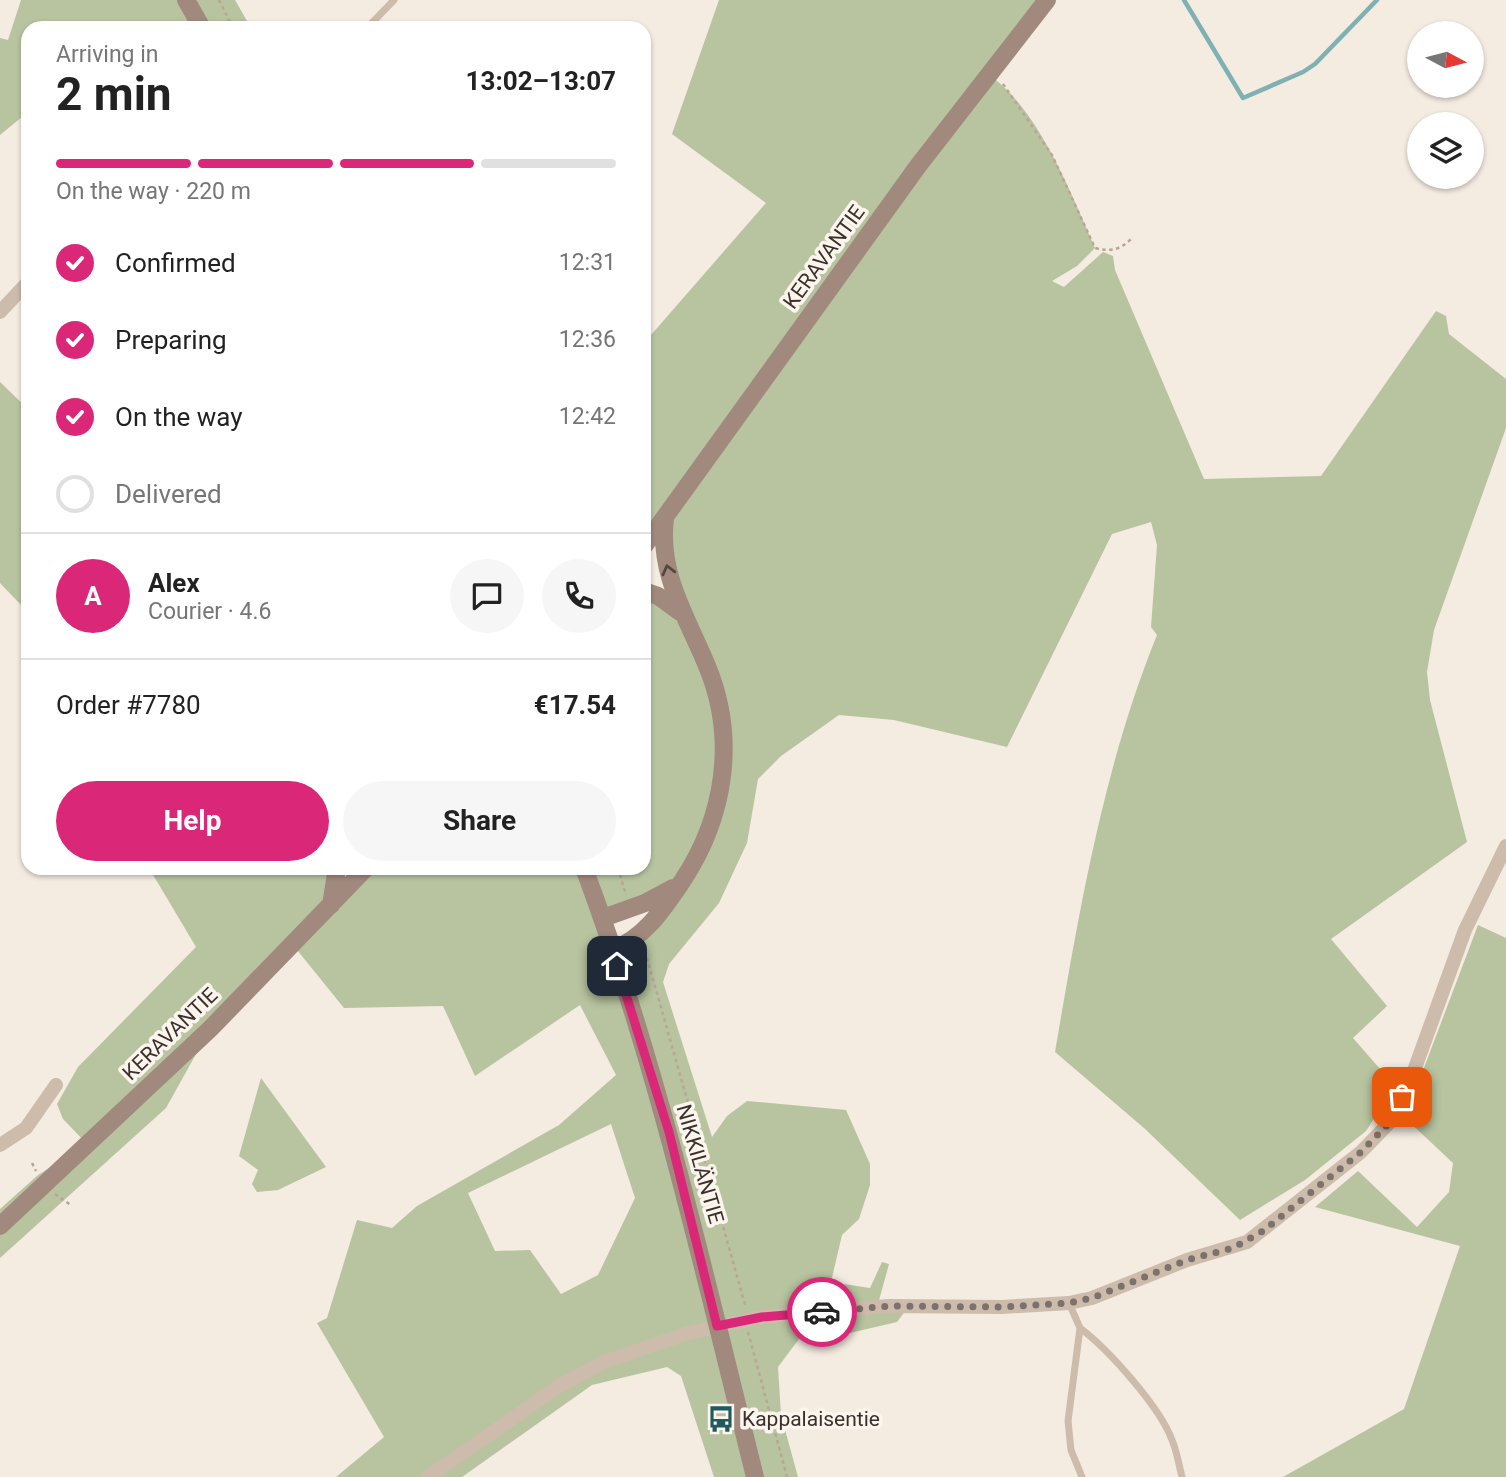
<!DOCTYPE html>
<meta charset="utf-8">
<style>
:root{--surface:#fff;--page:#f6f6f6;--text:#222;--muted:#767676;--line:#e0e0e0;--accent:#db2777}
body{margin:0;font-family:Roboto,sans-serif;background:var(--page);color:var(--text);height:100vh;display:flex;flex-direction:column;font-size:26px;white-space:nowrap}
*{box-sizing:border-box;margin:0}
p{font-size:23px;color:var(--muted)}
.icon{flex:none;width:38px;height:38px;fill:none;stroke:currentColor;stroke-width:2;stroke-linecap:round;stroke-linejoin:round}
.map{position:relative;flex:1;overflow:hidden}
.details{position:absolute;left:21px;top:21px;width:630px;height:854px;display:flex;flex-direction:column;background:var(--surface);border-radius:21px;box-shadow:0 2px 5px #0004}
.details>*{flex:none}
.needle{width:46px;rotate:97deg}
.buttons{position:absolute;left:1407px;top:21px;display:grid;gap:14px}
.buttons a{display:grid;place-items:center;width:77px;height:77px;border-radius:50%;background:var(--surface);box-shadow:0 2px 5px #0004;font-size:35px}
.pin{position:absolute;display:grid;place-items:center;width:60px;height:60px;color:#fff;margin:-30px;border-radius:14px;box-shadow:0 4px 10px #0006}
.courier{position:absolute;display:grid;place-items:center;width:70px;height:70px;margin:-35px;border:5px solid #db2777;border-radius:50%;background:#fff;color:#222;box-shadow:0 2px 9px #0007}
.headline em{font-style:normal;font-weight:700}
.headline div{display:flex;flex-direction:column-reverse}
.headline{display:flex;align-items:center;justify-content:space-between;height:119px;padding:0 35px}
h1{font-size:46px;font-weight:700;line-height:52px}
.bar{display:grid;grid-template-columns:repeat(4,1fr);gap:10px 7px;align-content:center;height:84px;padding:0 35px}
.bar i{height:9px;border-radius:5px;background:var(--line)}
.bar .current{background:var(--accent)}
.bar p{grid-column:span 4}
.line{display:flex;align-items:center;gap:18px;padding:0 35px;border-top:2px solid var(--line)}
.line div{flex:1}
.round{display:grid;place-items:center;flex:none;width:74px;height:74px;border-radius:37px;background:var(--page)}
ol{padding:0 35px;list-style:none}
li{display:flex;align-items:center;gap:21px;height:77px}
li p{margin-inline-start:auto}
li .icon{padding:7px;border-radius:50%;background:var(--accent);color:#fff;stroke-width:4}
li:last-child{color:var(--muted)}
li i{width:38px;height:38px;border:4px solid var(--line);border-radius:50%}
.action{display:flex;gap:14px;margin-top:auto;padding:14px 35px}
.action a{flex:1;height:80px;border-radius:42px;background:var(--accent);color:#fff;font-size:28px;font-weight:700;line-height:80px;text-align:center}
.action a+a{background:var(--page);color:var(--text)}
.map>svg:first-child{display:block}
</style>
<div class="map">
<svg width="1506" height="1477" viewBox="0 0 1506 1477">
<rect width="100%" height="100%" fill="#f4ebe1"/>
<path fill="#b8c4a0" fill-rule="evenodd" d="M21 0H235L251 28H164L156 21 142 22 133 28H28V112L0 135V38L8 40Z
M719 0H1047L988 74C1038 108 1071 193 1095 248L1077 266 1052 281 1064 287 1103 252 1113 256 1115 270 1204 479 1321 476 1436 311 1446 316 1449 334 1506 379V428L1434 630 1427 672 1430 700 1467 842 1331 939 1387 1006 1353 1038 1395 1086 1366 1131 1305 1180 1240 1220 1144 1128 1055 1052C1079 912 1103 768 1157 635L1151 627 1157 545 1151 522 1112 534 1007 747 894 720 839 715 781 756 758 779 747 843 719 903 669 964 663 982 712 1137 727 1116 747 1101 846 1110 870 1164V1185L859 1219 842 1235 831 1282 870 1288 882 1262 889 1264 878 1304 909 1306 897 1322 841 1335 799 1339 778 1367 781 1415 798 1477H714L681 1376 667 1367 592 1385 462 1477H336L384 1437 317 1323 327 1318 357 1220 392 1228 417 1206 559 1125 616 1075 580 1005 475 1076 443 1006 344 1008 293 945 210 1029 166 1108 0 1258V1209L38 1175 87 1144 63 1119 57 1104 78 1067 196 947 149 868H337L332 903 366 868H644V591L673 605 665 520 644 546V343L766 203 672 134ZM680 885 612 949 603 918ZM611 1124 635 1198 598 1275 561 1294 530 1250 495 1251 468 1193Z
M0 382 28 409V601L22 606 0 583Z
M1478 925 1506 938V1477H1283L1404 1409 1460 1246 1315 1207 1358 1171 1417 1227 1449 1192 1453 1163 1405 1118Z
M261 1078 326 1167 278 1190 257 1192 252 1184 258 1170 239 1156Z"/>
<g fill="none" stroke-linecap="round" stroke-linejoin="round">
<path stroke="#7fb0b2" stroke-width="4.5" d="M1184 0 1243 98 1303 72 1315 64 1377 0"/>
<path stroke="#b9a596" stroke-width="2.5" stroke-dasharray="3.5 3.5" stroke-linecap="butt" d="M219 0 233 28
M1003 84 1052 155 1095 248C1110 252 1120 250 1131 239
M618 868 626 895
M645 951 746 1308
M32 1163 36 1171
M55 1194 72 1206
M748 1332 787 1477"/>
<path stroke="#cdbbac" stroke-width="7" d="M367 28 394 0
M1069 1303 1080 1328 1068 1421 1071 1450 1082 1477
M1080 1328C1108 1349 1160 1407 1172 1440 1177 1452 1179 1465 1182 1477"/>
<path stroke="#cdbbac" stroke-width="14" d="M0 312 28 282
M0 1145 26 1128 56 1085
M428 1477 559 1386 604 1362 685 1334 762 1317 889 1306 1001 1307 1069 1303 1092 1298 1187 1260 1247 1242 1361 1152 1392 1120 1415 1068 1465 930 1506 846"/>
<path stroke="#a18a7d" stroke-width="18" d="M186 0 202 28
M644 546 918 166 1047 0
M644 591 658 596 680 612
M584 868C658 1066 704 1273 755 1477
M331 905 337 868
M603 918 645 903 673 888
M612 950C645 938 664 908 683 880 725 816 737 738 707 666 687 617 658 574 665 519
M0 1226 210 1029 366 868"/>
</g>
<defs><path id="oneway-chevron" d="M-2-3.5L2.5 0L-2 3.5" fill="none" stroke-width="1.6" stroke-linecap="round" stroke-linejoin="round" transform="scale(1.75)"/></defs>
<use stroke="#544640" href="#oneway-chevron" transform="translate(668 570) rotate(-104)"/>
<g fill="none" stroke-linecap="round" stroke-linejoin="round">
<path stroke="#7c716b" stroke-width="7" stroke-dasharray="0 12.6" d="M822 1312 889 1306 1001 1307 1069 1303 1092 1298 1187 1260 1233 1248 1263 1231 1361 1152 1392 1120 1402 1097"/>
<path stroke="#db2777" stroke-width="9" d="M617 966 669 1132 717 1326 762 1317 822 1312"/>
</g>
<defs>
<symbol id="bus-bare" viewBox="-9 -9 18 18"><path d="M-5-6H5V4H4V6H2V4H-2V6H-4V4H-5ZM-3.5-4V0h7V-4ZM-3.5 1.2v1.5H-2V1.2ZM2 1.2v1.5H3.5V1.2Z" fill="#1f5a5e" stroke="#fbf5ee" stroke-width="2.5" paint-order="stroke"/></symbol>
</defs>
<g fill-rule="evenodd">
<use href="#bus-bare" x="702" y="1400" width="38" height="38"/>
</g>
<g text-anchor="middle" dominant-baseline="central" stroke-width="7" stroke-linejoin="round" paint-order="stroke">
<g font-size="21" fill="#3b302b" stroke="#fbf5ee">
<text transform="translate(824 257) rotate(-54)">KERAVANTIE</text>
<text transform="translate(170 1034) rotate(-44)">KERAVANTIE</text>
<text transform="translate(700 1164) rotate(74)">NIKKILÄNTIE</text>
</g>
<g font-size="21" fill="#3b302b" stroke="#fbf5ee" text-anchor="start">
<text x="742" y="1419">Kappalaisentie</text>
</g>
</g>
</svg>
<div class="buttons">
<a><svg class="needle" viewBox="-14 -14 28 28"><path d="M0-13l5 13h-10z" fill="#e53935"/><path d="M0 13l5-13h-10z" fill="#767676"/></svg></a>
<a><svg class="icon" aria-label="layers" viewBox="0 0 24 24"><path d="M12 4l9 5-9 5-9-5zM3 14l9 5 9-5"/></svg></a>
</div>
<div class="pin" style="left:1402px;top:1097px;background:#ea580c"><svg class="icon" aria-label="bag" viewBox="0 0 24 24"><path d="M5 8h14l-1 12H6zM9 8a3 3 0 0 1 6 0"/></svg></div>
<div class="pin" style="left:617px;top:966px;background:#1f2937"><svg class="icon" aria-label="home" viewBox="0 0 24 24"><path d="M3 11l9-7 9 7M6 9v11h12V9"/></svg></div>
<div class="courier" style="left:822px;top:1312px"><svg class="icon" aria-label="car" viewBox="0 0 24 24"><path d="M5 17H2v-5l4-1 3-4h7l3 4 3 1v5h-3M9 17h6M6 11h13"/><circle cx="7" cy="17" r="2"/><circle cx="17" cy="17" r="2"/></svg></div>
<section class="details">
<div class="headline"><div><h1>2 min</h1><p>Arriving in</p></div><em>13:02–13:07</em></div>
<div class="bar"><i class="current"></i><i class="current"></i><i class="current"></i><i></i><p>On the way · 220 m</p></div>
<ol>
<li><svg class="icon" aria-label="check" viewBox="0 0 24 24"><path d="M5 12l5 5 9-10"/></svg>Confirmed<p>12:31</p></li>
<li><svg class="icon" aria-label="check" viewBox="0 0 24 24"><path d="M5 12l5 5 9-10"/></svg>Preparing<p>12:36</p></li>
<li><svg class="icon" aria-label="check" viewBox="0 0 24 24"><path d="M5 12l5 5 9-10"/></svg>On the way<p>12:42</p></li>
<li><i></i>Delivered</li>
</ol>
<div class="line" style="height:126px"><b class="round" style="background:var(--accent);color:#fff">A</b><div><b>Alex</b><p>Courier · 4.6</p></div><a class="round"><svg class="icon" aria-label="chat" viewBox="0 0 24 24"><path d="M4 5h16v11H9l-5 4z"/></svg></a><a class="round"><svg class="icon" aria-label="phone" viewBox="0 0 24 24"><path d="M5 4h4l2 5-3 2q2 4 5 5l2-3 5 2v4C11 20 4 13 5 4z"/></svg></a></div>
<div class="line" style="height:91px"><div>Order #7780</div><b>€17.54</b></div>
<div class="action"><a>Help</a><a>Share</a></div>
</section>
</div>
